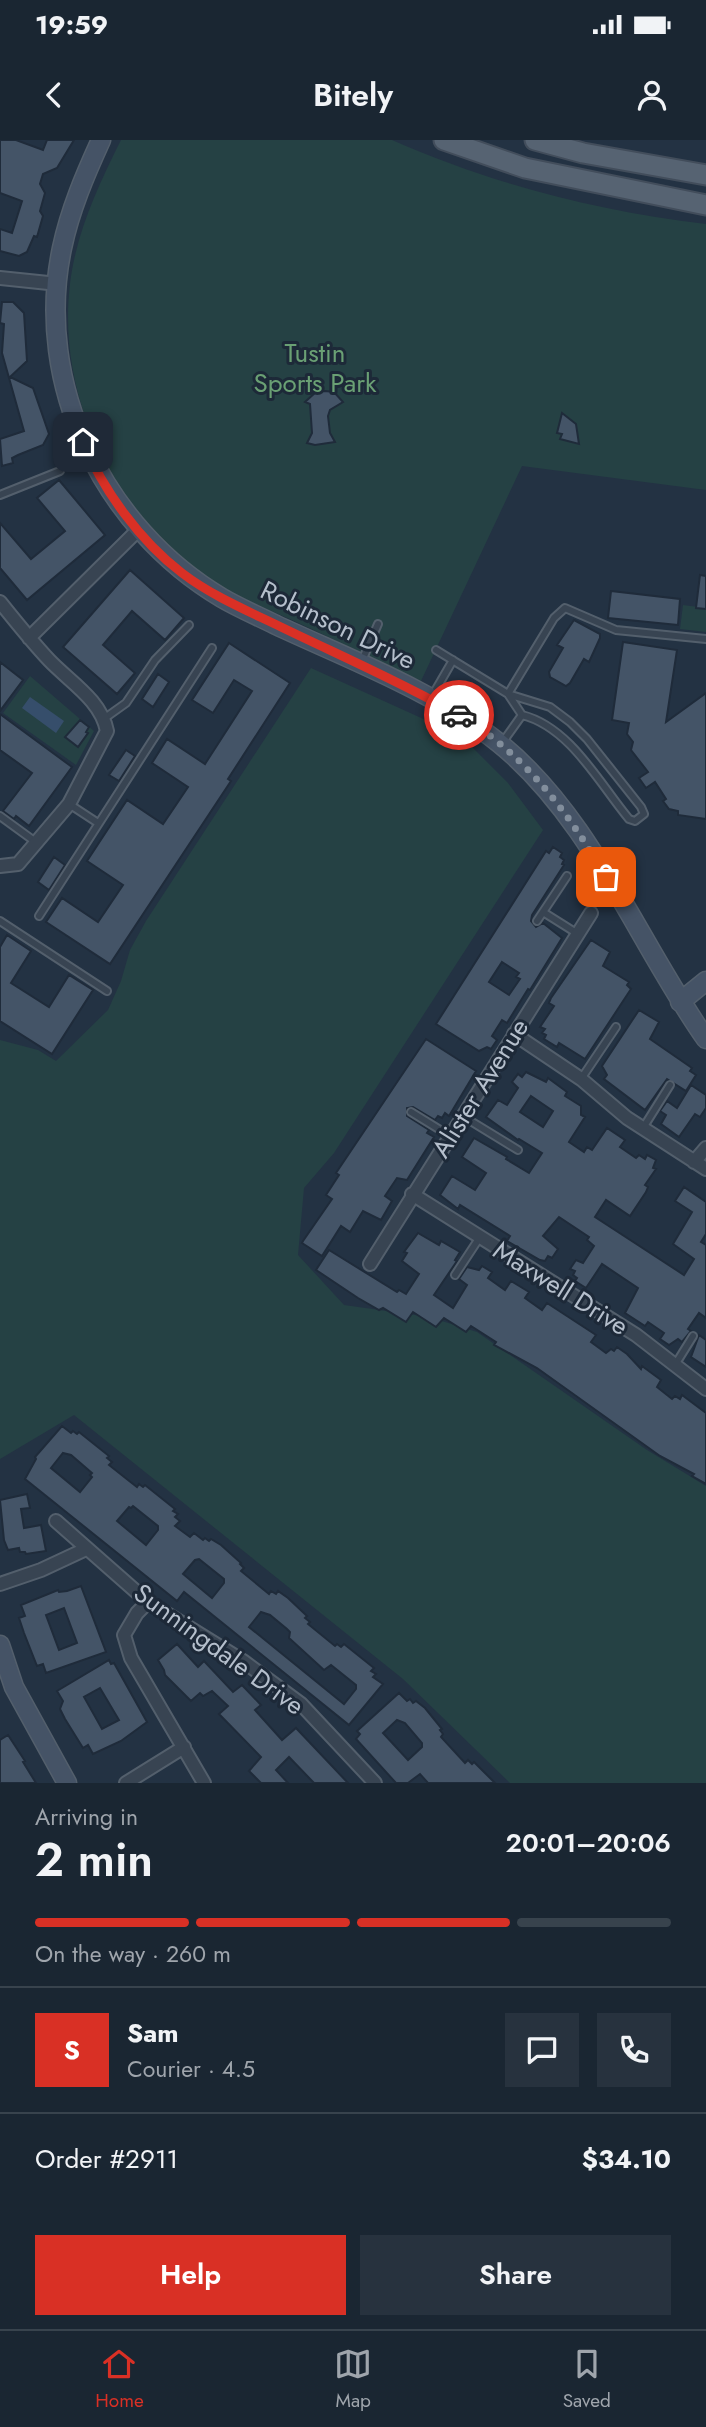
<!DOCTYPE html>
<meta charset="utf-8">
<style>
:root{--surface:#1a2632;--page:#27323e;--text:#f1f3f6;--muted:#9fa5ac;--line:#38434d;--accent:#d93025}
body{margin:0;font-family:Jost,sans-serif;background:var(--page);color:var(--text);height:100vh;display:flex;flex-direction:column;font-size:26px;white-space:nowrap}
*{box-sizing:border-box;margin:0}
p{font-size:23px;color:var(--muted)}
.icon{flex:none;width:38px;height:38px;fill:none;stroke:currentColor;stroke-width:2;stroke-linecap:round;stroke-linejoin:round}
.map{position:relative;height:1643px;overflow:hidden}
.details{display:flex;flex-direction:column;background:var(--surface);flex:1}
.details>*{flex:none}
.pin{position:absolute;display:grid;place-items:center;width:60px;height:60px;color:#fff;margin:-30px;border-radius:14px;box-shadow:0 4px 10px #0006}
.courier{position:absolute;display:grid;place-items:center;width:70px;height:70px;margin:-35px;border:5px solid #d93025;border-radius:50%;background:#fff;color:#222;box-shadow:0 2px 9px #0007}
.head em{font-style:normal;font-weight:600}
.head div{display:flex;flex-direction:column-reverse}
.head{display:flex;align-items:center;justify-content:space-between;height:119px;padding:0 35px}
h1{font-size:46px;font-weight:600;line-height:52px}
.bar{display:grid;grid-template-columns:repeat(4,1fr);gap:10px 7px;align-content:center;height:84px;padding:0 35px}
.bar i{height:9px;border-radius:5px;background:var(--line)}
.bar .on{background:var(--accent)}
.bar p{grid-column:span 4}
.line{display:flex;align-items:center;gap:18px;padding:0 35px;border-top:2px solid var(--line)}
.line div{flex:1}
.round{display:grid;place-items:center;flex:none;width:74px;height:74px;border-radius:0px;background:var(--page)}
.button{display:flex;gap:14px;margin-top:auto;padding:14px 35px}
.button a{flex:1;height:80px;border-radius:0px;background:var(--accent);color:#fff;font-size:28px;font-weight:600;line-height:80px;text-align:center}
.button a+a{background:var(--page);color:var(--text)}
.status{display:flex;justify-content:space-between;align-items:center;height:49px;padding:0 35px;background:var(--surface);direction:ltr}
.status svg{height:19px;fill:currentColor}
header{display:flex;justify-content:space-between;align-items:center;height:91px;padding:0 35px;background:var(--surface);font-size:32px;font-weight:600}
.dock{display:flex;justify-content:space-around;align-items:center;height:98px;border-top:2px solid var(--line);background:var(--surface);font-size:19px;color:var(--muted)}
.dock a{display:grid;justify-items:center;gap:4px}
.dock .on{color:var(--accent)}
.map>svg:first-child{display:block}
</style>
<div class="status"><b>19:59</b><svg viewBox="0 0 49 12"><path d="M0 12V9h3v3zM5 12V6h3v6zM10 12V3h3v9zM15 12V0h3v12zM26 1h20v11H26zM47 4h2v5h-2z"/></svg></div>
<header><svg class="icon" aria-label="back" viewBox="0 0 24 24"><path d="M15 5l-7 7 7 7"/></svg>Bitely<svg class="icon" aria-label="person" viewBox="0 0 24 24"><circle cx="12" cy="8" r="4"/><path d="M4 21q1-7 8-7t8 7"/></svg></header>
<div class="map">
<svg width="706" height="1643" viewBox="0 0 706 1643">
<rect width="100%" height="100%" fill="#233243"/>
<path fill="#254144" d="M121 0H392C492 44 597 71 706 84V350L522 326 421 541C378 520 335 500 292 480 266 468 239 458 216 443 117 383 56 258 70 144 76 93 98 46 121 0Z
M683 465 706 468V492L680 489Z
M311 528 461 596 508 643 543 690 334 1013 304 1048 298 1115 344 1165 429 1177 477 1192 647 1310 706 1346V1643H510L403 1539 74 1275 0 1319V900L38 910 56 921 108 870 121 841 130 810 146 781Z
M30 536 94 591 76 625 3 573Z"/>
<path fill="#364e6b" d="M30 557 64 581 56 593 22 568Z"/>
<path fill="#445467" stroke="#1f2b3a" stroke-width="2" fill-rule="evenodd" d="M0 0H16L43 10 47 0H74L57 28 43 34 40 44 45 53 40 71 43 76 37 97 34 96 27 112 19 116 0 111V89L12 93 22 61 0 53Z
M2 162H13L24 173 27 221 10 237 33 248 49 294 43 305 18 315 12 318 13 323 2 326 0 299 24 291 2 213 4 184 0 183Z
M325 251 334 252 343 262 330 270 328 276 330 293 335 302 315 305 307 303 312 293 310 264 305 262 316 252Z
M562 273 576 284 579 304 560 299 562 294 557 293Z
M59 340 105 395 27 460 0 428V383L31 419 65 391 37 358Z
M130 430 184 478 165 500 132 471 103 505 135 533 117 554 63 507Z
M700 435 706 436V469L696 468Z
M611 451 680 459 678 485 608 478Z
M574 480 600 494V498L589 522 584 519 570 543 566 546 550 537 549 532 563 508 557 505Z
M623 502 677 510 666 582 706 553V679L678 675V671L669 669 663 661 666 659 655 642 646 648 639 638 648 632 631 610 633 602 627 594 629 583 612 580Z
M229 503 290 543 228 639 231 641 110 824 46 782 62 758 98 782 123 745 87 721 127 660 163 684 188 647 152 623 167 599 205 624 252 551 234 540 213 573 192 560Z
M0 522 23 540 0 571Z
M158 534 169 542 153 567 142 559Z
M0 574 72 627 29 686 16 676 14 679 3 671 32 633 0 610Z
M80 580 89 587 86 592 88 593 78 607 65 597Z
M126 610 135 616 119 641 109 635Z
M553 707 562 713 560 717 564 720 562 724 564 725 532 775 531 781 536 787 543 783 562 798 530 850 528 849 507 883 502 880 492 896 497 900 491 909 487 907 479 911 436 884 546 711 549 713ZM502 822 519 833 516 837 520 839 509 855 489 842Z
M54 717 65 725 49 750 38 742Z
M7 795 31 811 11 843 49 867 69 835 93 850 52 914 0 881V807Z
M591 800 610 812 603 826 629 842 627 845 631 849 585 919 559 903 557 907 544 899 546 895 542 893 545 889 540 887 554 866 549 863 551 858Z
M639 870 659 882 650 899 692 928 690 931 696 935 686 951 667 939 645 970 604 939 607 935 602 926Z
M426 899 476 931 449 976 445 973 442 978 438 976 435 980 413 967 407 968V976L429 990 427 993 434 997 407 1040 397 1038 385 1056 392 1061 381 1080 363 1071 350 1092 341 1086 322 1116 302 1103 303 1101 332 1059 326 1055 339 1035 336 1033Z
M526 932 546 942 548 938 567 952 565 956 581 966V975L585 977 569 1002 584 1012 587 1007 592 1010 607 988 625 1000 620 1007 636 1018 639 1015 645 1019 647 1015 656 1020 653 1028 656 1029 645 1045 648 1047 646 1052 630 1076 606 1060 595 1077 684 1135 694 1119 673 1104 692 1072 675 1061 684 1047 706 1062V1094L701 1102 706 1105V1178L699 1173 688 1189 691 1191 682 1202 678 1199 669 1205 660 1199 664 1193 648 1182 645 1186 625 1173 638 1148 602 1124 586 1148 575 1141 577 1138 573 1135 575 1131 570 1129 576 1120 583 1123 594 1106 587 1100 589 1097 559 1077 543 1096 558 1109 552 1118 548 1116 545 1121 540 1120 507 1101 510 1096 460 1065 458 1069 440 1055 452 1036 475 1050 486 1033 462 1017 474 998 507 1017 506 1019 529 1033 542 1013 519 999 518 1000 486 977 498 960 507 965 518 948 512 942 518 934 522 937ZM531 956 553 971 543 987 520 972Z
M691 945 706 955V968L700 977 695 974 679 997 661 984 666 975 660 971 667 961 677 968Z
M418 1093 439 1105 441 1101 460 1112 455 1120 457 1121 434 1155 453 1168 467 1145 459 1139 467 1127 479 1130 482 1126 492 1132 488 1138 505 1150 511 1141 529 1152 525 1158 542 1170 547 1163 596 1195 591 1202 606 1213 611 1209 614 1211 617 1207 627 1214 641 1229 642 1226 661 1240 657 1247 672 1259 675 1256 680 1259 682 1255 706 1273V1344L692 1336 694 1334 660 1316 537 1228 494 1205 496 1202 471 1186 466 1192 444 1178 436 1187 413 1172 406 1182 383 1168 379 1170 358 1158 316 1130 329 1110 397 1152 399 1150 406 1154 419 1134 402 1121 407 1113 404 1112Z
M699 1195 706 1200V1227L691 1217Z
M62 1286 71 1293 73 1291 77 1294 79 1292 109 1316 107 1318 112 1322 109 1325 128 1340 137 1347 139 1344 143 1347 145 1345 175 1369 173 1371 178 1374 175 1377 180 1381 175 1386 190 1397 194 1393 203 1400 205 1398 209 1401 211 1399 221 1405 241 1423 240 1424 244 1428 241 1431 269 1454 271 1451 276 1454 278 1451 288 1458 307 1476 305 1478 310 1482 308 1484 335 1506 337 1504 341 1507 344 1504 374 1528 371 1531 376 1534 373 1537 383 1544 349 1585 184 1452 177 1461 25 1339 36 1319 35 1317ZM63 1313 71 1315 92 1333 90 1335 92 1337 80 1352 51 1328ZM133 1366 158 1386V1390L146 1405 117 1381 129 1367 131 1368ZM199 1419 224 1439V1443L212 1458 183 1434 195 1420ZM261 1472 270 1475 287 1489 290 1492 289 1498 324 1530 331 1525 356 1545V1549L344 1564 249 1487Z
M27 1354 30 1368 21 1369 24 1388 41 1385 46 1411 26 1414 25 1412H20L19 1408 8 1410 4 1400 0 1360Z
M81 1446 106 1512 46 1533 43 1524 37 1526 24 1493 19 1478 25 1476 21 1465 58 1450 59 1452 67 1451ZM64 1468 77 1503 59 1510 46 1475Z
M177 1504 198 1527 204 1521 233 1552 242 1545 261 1565 255 1570 282 1600 296 1588 348 1643H314L289 1617 276 1630 288 1643H261L249 1631 261 1617 219 1574 228 1566 212 1551 203 1556 200 1553 191 1561 165 1535 164 1530 158 1520Z
M109 1520 111 1524 114 1523 147 1582 121 1601 93 1614 88 1605 83 1608 65 1579 60 1569 63 1561 57 1551ZM100 1548 119 1580 102 1589 84 1557Z
M399 1553 407 1561 410 1559 413 1563 416 1561 425 1568 442 1589 440 1590 443 1594 441 1597 465 1623 468 1620 472 1624 474 1622 495 1643H428L420 1634 408 1643H396L356 1599 360 1594 357 1591ZM397 1580 405 1583 422 1603V1607L408 1620 383 1593Z
M8 1595 25 1621 23 1622 36 1643H0V1600Z"/>
<g fill="none" stroke-linecap="round" stroke-linejoin="round">
<defs>
<path id="lane" d="M0 355 60 331
M436 510 508 554 522 575 502 603
M361 523 378 484
M431 558 453 520
M522 575C570 587 599 643 629 679L635 681 644 674 641 667 587 599 570 582 550 567 508 554 554 478 565 468 616 490 706 499
M105 578 126 563 155 520 189 485
M69 664 98 683
M0 676 37 703
M567 736 543 772 578 794
M39 776 212 508
M0 781 107 851
M537 781 543 772
M581 939 616 887
M411 972 450 996
M464 977 518 1010
M643 988 670 945
M455 1135 480 1097
M675 1225 693 1196"/>
<path id="street" d="M0 138 58 144
M0 462C16 482 32 502 49 520 70 542 101 560 107 591L69 664 18 724 0 726
M29 498 138 390
M514 894 581 939 627 978 706 1029
M694 1022 706 1008
M412 1054 636 1195 706 1249
M370 1124 591 773
M56 1381 148 1462 243 1521 301 1564 375 1643
M0 1444 41 1430 86 1409
M148 1462 137 1473 124 1495 131 1518 204 1643
M126 1643 184 1607"/>
<path id="secondary" d="M101 0C85 35 70 70 62 108 33 245 104 388 222 458 239 468 258 476 276 485 351 520 434 551 499 603 592 678 638 803 706 899
M680 862 706 841
M0 1505 14 1547 67 1643"/>
<path id="primary" d="M444 0 525 28 706 65
M535 0 583 13 706 35"/>
</defs>
<use href="#lane" stroke="#535f6c" stroke-width="10"/>
<use href="#street" stroke="#535f6c" stroke-width="16"/>
<use href="#secondary" stroke="#535f6c" stroke-width="21"/>
<use href="#primary" stroke="#424d5b" stroke-width="23"/>
<use href="#lane" stroke="#384452" stroke-width="6"/>
<use href="#street" stroke="#384452" stroke-width="12"/>
<use href="#secondary" stroke="#455366" stroke-width="18"/>
<use href="#primary" stroke="#566372" stroke-width="19"/>
</g>
<g fill="none" stroke-linecap="round" stroke-linejoin="round">
<path stroke="#828e9c" stroke-width="7" stroke-dasharray="0 12.6" d="M459 575C524 613 569 673 606 737"/>
<path stroke="#d93025" stroke-width="9" d="M83 302C103 350 140 401 182 433 212 456 248 471 281 487 341 516 401 542 459 575"/>
</g>
<g text-anchor="middle" dominant-baseline="central" stroke-width="6" stroke-linejoin="round" paint-order="stroke">
<g font-size="26" fill="#6aa074" stroke="#1d2938">
<text x="315" y="213">Tustin<tspan x="315" dy="30">Sports Park</tspan></text>
</g>
<g font-size="26" fill="#b5bfcc" stroke="#1d2938">
<text transform="translate(338 485) rotate(26)">Robinson Drive</text>
<text transform="translate(480 948) rotate(-58)">Alister Avenue</text>
<text transform="translate(561 1148) rotate(32)">Maxwell Drive</text>
<text transform="translate(219 1509) rotate(36)">Sunningdale Drive</text>
</g>
</g>
</svg>
<div class="pin" style="left:606px;top:737px;background:#ea580c"><svg class="icon" aria-label="bag" viewBox="0 0 24 24"><path d="M5 8h14l-1 12H6zM9 8a3 3 0 0 1 6 0"/></svg></div>
<div class="pin" style="left:83px;top:302px;background:#1f2937"><svg class="icon" aria-label="home" viewBox="0 0 24 24"><path d="M3 11l9-7 9 7M6 9v11h12V9"/></svg></div>
<div class="courier" style="left:459px;top:575px"><svg class="icon" aria-label="car" viewBox="0 0 24 24"><path d="M5 17H2v-5l4-1 3-4h7l3 4 3 1v5h-3M9 17h6M6 11h13"/><circle cx="7" cy="17" r="2"/><circle cx="17" cy="17" r="2"/></svg></div>
</div>
<section class="details">
<div class="head"><div><h1>2 min</h1><p>Arriving in</p></div><em>20:01–20:06</em></div>
<div class="bar"><i class="on"></i><i class="on"></i><i class="on"></i><i></i><p>On the way · 260 m</p></div>
<div class="line" style="height:126px"><b class="round" style="background:var(--accent);color:#fff">S</b><div><b>Sam</b><p>Courier · 4.5</p></div><a class="round"><svg class="icon" aria-label="chat" viewBox="0 0 24 24"><path d="M4 5h16v11H9l-5 4z"/></svg></a><a class="round"><svg class="icon" aria-label="phone" viewBox="0 0 24 24"><path d="M5 4h4l2 5-3 2q2 4 5 5l2-3 5 2v4C11 20 4 13 5 4z"/></svg></a></div>
<div class="line" style="height:91px"><div>Order #2911</div><b>$34.10</b></div>
<div class="button"><a>Help</a><a>Share</a></div>
</section>
<nav class="dock">
<a class="on"><svg class="icon" aria-label="home" viewBox="0 0 24 24"><path d="M3 11l9-7 9 7M6 9v11h12V9"/></svg>Home</a>
<a><svg class="icon" aria-label="map" viewBox="0 0 24 24"><path d="M3 6l6-2 6 2 6-2v14l-6 2-6-2-6 2zM9 4v14M15 6v14"/></svg>Map</a>
<a><svg class="icon" aria-label="saved" viewBox="0 0 24 24"><path d="M7 4h10v16l-5-4-5 4z"/></svg>Saved</a>
</nav>
